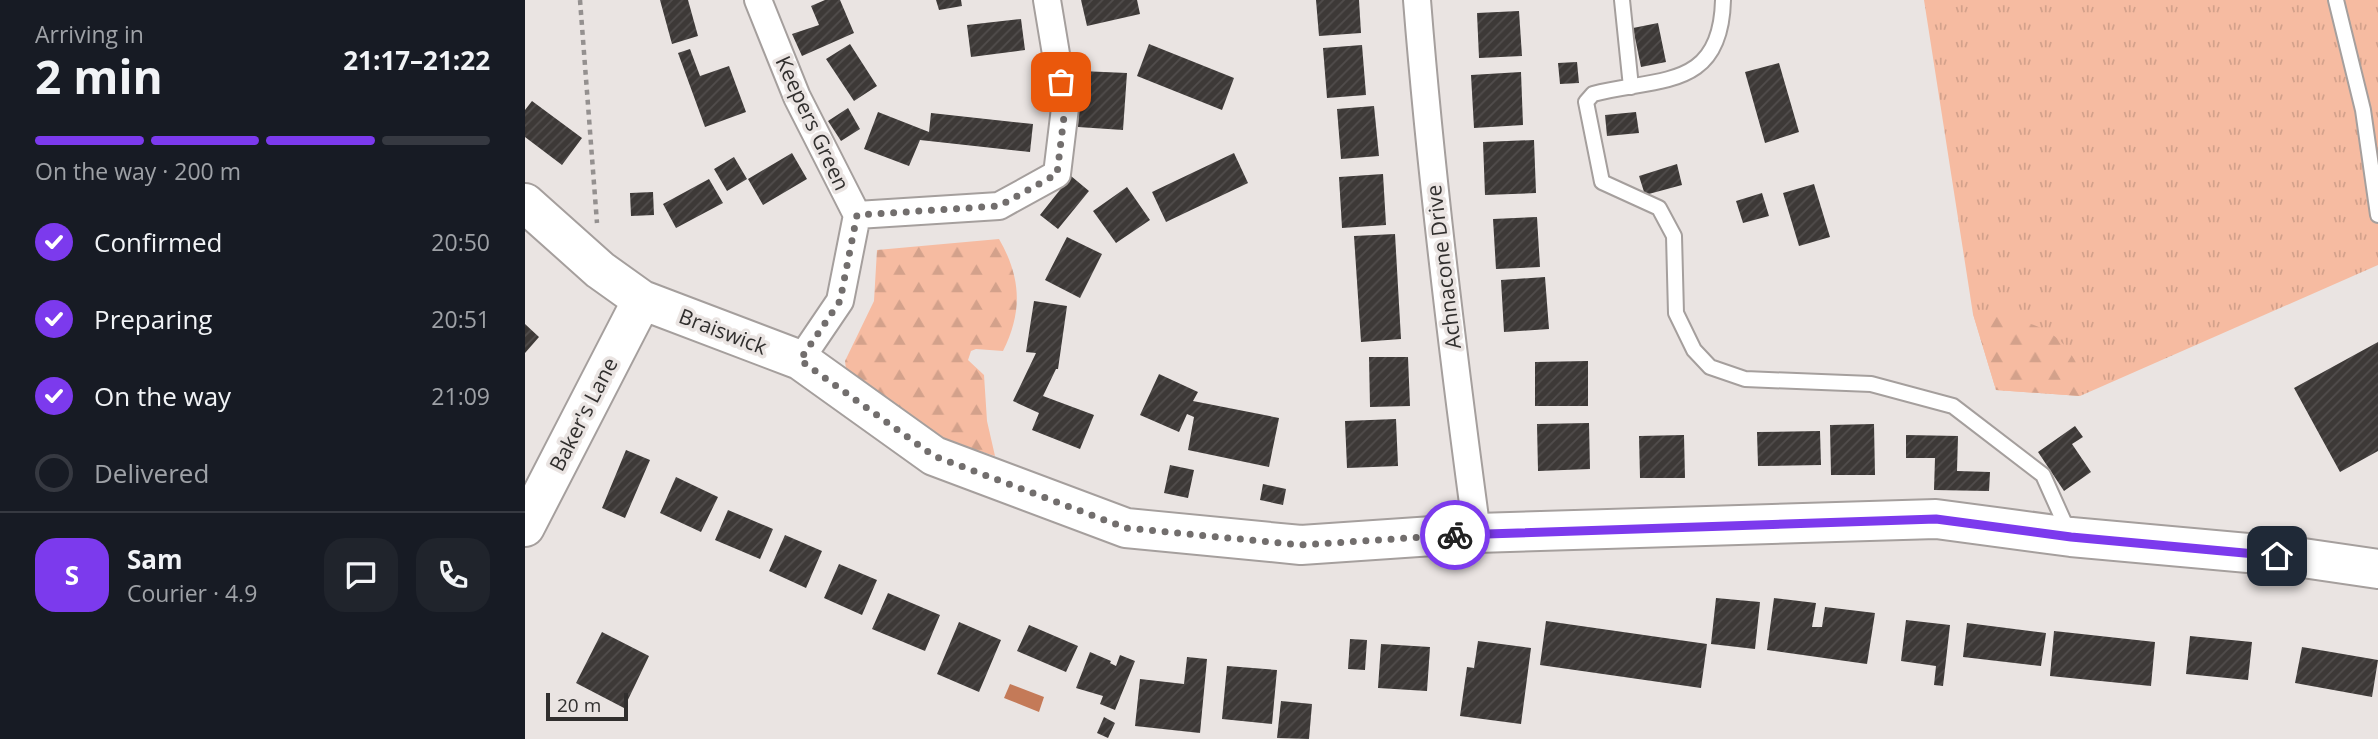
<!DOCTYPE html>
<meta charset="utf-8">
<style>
:root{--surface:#171b24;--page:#20242c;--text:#f1f3f6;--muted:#9ea1a6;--line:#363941;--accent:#7c3aed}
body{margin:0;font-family:"Open Sans",sans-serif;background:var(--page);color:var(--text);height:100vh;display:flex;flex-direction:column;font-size:26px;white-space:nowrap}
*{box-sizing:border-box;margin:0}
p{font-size:23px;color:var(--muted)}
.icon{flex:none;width:38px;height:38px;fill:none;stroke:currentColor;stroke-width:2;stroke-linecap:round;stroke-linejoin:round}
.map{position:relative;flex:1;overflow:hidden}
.sheet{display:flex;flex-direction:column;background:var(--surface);width:525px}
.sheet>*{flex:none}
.scale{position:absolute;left:21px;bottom:18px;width:82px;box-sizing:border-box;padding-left:7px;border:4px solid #312f2e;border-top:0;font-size:19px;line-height:24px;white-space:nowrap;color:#312f2e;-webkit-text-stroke:5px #eae4e2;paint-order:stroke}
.pin{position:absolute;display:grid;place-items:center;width:60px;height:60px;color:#fff;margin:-30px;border-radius:14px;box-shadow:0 4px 10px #0006}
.courier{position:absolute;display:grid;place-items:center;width:70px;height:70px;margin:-35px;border:5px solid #7c3aed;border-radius:50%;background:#fff;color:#222;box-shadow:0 2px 9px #0007}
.headline em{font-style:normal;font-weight:700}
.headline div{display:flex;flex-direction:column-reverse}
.headline{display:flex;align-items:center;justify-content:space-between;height:119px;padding:0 35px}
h1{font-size:46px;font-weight:700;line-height:52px}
.bar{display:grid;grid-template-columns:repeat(4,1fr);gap:10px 7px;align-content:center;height:84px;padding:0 35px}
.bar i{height:9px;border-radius:5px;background:var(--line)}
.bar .active{background:var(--accent)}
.bar p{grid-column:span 4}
.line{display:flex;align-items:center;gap:18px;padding:0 35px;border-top:2px solid var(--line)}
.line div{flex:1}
.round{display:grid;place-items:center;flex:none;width:74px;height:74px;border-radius:21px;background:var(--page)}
ol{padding:0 35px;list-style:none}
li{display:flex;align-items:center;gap:21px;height:77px}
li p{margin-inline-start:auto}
li .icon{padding:7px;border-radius:50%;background:var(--accent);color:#fff;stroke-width:4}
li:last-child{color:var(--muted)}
li i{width:38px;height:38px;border:4px solid var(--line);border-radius:50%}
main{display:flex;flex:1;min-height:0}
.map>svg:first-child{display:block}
</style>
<main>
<section class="sheet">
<div class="headline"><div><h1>2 min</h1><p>Arriving in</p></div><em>21:17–21:22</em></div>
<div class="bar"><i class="active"></i><i class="active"></i><i class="active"></i><i></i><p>On the way · 200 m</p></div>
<ol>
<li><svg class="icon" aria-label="check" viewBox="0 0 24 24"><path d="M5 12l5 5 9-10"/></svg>Confirmed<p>20:50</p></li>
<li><svg class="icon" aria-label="check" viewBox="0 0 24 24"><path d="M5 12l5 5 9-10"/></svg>Preparing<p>20:51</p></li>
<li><svg class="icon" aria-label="check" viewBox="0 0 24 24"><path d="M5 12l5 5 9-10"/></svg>On the way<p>21:09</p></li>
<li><i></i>Delivered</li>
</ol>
<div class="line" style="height:126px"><b class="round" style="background:var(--accent);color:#fff">S</b><div><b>Sam</b><p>Courier · 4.9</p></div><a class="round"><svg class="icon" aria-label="chat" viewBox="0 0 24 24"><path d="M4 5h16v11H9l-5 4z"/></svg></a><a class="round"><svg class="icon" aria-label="phone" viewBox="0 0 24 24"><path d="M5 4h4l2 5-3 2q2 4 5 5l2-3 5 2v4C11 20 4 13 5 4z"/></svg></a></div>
</section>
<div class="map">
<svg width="1853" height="739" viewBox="0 0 1853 739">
<defs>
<pattern id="grass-tufts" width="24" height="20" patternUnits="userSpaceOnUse" patternTransform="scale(1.75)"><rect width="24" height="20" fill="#f6bba1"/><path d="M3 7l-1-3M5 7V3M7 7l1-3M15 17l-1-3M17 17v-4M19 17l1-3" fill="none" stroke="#d3a18b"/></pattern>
<pattern id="forest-firs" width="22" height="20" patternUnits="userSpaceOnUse" patternTransform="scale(1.75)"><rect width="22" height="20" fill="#f6bba1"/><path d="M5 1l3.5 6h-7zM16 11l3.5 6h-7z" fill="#d3a18b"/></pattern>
<pattern id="building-hatch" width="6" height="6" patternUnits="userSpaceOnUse" patternTransform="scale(1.75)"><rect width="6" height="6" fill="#3d3937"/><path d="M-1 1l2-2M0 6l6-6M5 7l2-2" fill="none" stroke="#514d4c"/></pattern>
</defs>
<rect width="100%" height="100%" fill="#eae4e2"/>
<path fill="url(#grass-tufts)" d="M1399 0H1853V265L1555 396 1471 390 1448 314Z"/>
<path fill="url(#forest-firs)" d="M474 239C496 277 498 311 478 351L451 349 446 351 443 360 459 375 462 421 470 456 397 433 331 387 321 369 320 361 349 301 352 250Z
M1448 314C1488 319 1527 320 1549 359 1556 372 1559 382 1555 396L1471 390Z"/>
<path fill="#c47a58" d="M485 684 519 697 514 712 479 698Z"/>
<path fill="url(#building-hatch)" d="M135 0H163L173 36 147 44Z
M300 0H315L329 33 277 56 267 34 294 25 286 6Z
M411 0H436L437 6 414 10Z
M556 0H612L615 14 562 26Z
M791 0H834L836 33 794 36Z
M994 11 997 56 954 58 952 13Z
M496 19 500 50 446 57 442 25Z
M1133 23 1141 62 1116 67 1108 28Z
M325 44 352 86 329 101 301 59Z
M624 44 709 78 697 110 612 76Z
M837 45 841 95 802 98 798 48Z
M165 49 175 76 204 66 221 112 180 127 153 53Z
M1052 62 1054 83 1035 84 1033 63Z
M1254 63 1274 132 1240 143 1220 72Z
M556 71 602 73 598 130 553 127Z
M996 72 998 125 949 128 946 75Z
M7 101 57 138 37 165 0 137V110Z
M849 106 854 156 816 159 812 109Z
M323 108 335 129 316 141 303 121Z
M353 112 404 132 406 113 508 124 505 152 395 140 384 166 339 149Z
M1111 112 1114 133 1082 136 1080 115Z
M1009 140 1011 193 960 195 958 142Z
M267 153 282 179 238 205 223 179Z
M709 153 723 183 641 222 627 192Z
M209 157 222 179 202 191 189 169Z
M1152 164 1157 185 1120 195 1114 176Z
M858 174 861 225 817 228 814 177Z
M546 176 564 191 533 229 515 215Z
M184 179 198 203 151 228 138 204Z
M1289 184 1305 237 1274 246 1258 193Z
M602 187 625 220 591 243 568 211Z
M128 192 129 215 106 216 105 193Z
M1237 193 1244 216 1218 223 1211 201Z
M1012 217 1015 267 971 269 968 219Z
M870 234 876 339 836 342 829 236Z
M542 237 577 254 555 298 520 280Z
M1020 277 1024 329 979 332 976 280Z
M509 301 542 306 533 369H531L518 396 569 415 555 449 507 430 514 413 488 401 511 353 501 352Z
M0 324 14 337 0 353Z
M1853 342V451L1815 472 1769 388Z
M844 357H883L885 406 845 407Z
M1063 361V406H1010V362Z
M634 374 673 392 668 401 754 418 744 467 663 450 669 417 662 414 654 432 615 415Z
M871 419 873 466 822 468 820 421Z
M1064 423 1065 469 1013 471 1012 424Z
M1349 424 1350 475H1306L1305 425Z
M1550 426 1558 437 1547 444 1566 472 1539 491 1513 452Z
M1295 431 1296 465 1233 466 1232 432Z
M1159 435 1160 478H1115L1114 436Z
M1381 435 1433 436 1432 471 1465 472 1464 491 1409 490 1410 458H1381Z
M101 450 125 460 100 518 77 508Z
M645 465 669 470 663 498 639 493Z
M151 477 193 497 176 532 135 513Z
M738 484 761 489 758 505 735 500Z
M203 510 248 529 235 559 190 540Z
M260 535 297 551 281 588 244 571Z
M314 564 352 580 337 615 299 598Z
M363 593 415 615 400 651 347 629Z
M1191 598 1235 602 1230 649 1186 644Z
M1249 598 1291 603 1287 627H1297L1300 607 1350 613 1342 664 1242 650Z
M1381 620 1425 625 1418 686 1409 685 1411 666 1376 661Z
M1021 621 1182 644 1176 688 1015 665Z
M434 622 476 640 454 692 412 674Z
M1442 623 1521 633 1516 666 1438 657Z
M504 625 553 646 541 672 492 651Z
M1529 631 1630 642 1626 686 1525 676Z
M77 632 124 656 99 708 51 683Z
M1665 636 1727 642 1723 680 1661 674Z
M825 639 842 640 840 670 823 669Z
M953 641 1006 648 996 724 935 716 942 667 949 668Z
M856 644 905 647 902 691 853 688Z
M1777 647 1853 660 1847 697 1770 683Z
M565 652 586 661 585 663 591 666 595 655 610 661 590 710 575 704 578 696 551 688Z
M662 657 682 659 675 733 610 726 615 679 659 684Z
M702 666 752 670 747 724 697 719Z
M756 701 787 704 784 739 752 738Z
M579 717 590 723 583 738 572 733Z"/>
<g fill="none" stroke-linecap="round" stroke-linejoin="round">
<defs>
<path id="lane" d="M1097 0 1106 87
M1198 0C1196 90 1135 77 1068 94L1061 102 1077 182 1134 208 1149 236 1151 313 1169 350 1185 367 1220 379 1346 384 1428 406 1518 475 1544 533
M1811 0 1838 110 1853 215"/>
<path id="street" d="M233 0 272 97 332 215 315 301 275 360
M892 0C906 178 928 356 952 533
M332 215 474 206 532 174 540 108 522 0"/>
<path id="secondary" d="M0 203 75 270 117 300 275 360 409 456 601 528 776 545 952 533 1411 519 1546 537 1778 558 1853 569
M0 527 117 300"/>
</defs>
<use href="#lane" stroke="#a59f9d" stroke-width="18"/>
<use href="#street" stroke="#a59f9d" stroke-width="30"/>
<use href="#secondary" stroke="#a59f9d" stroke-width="42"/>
<path stroke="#94908f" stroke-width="4.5" stroke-dasharray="5 5" stroke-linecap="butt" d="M55 0 72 223"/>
<use href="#lane" stroke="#fff" stroke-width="14"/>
<use href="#street" stroke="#fff" stroke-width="26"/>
<use href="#secondary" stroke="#fff" stroke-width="38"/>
</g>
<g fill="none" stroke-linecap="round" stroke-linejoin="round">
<path stroke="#726e6d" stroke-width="7" stroke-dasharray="0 12.6" d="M536 82 540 108 532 174 474 206 332 215 315 301 275 360 409 456 601 528 776 545 930 535"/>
<path stroke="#7c3aed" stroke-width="9" d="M930 535 1411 519 1546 537 1752 556"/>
</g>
<g text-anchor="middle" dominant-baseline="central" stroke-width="7" stroke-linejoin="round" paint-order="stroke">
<g font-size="21" fill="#312f2e" stroke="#eae4e2">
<text transform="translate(288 123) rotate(65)">Keepers Green</text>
<text transform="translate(918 267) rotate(-97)">Achnacone Drive</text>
<text transform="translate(198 331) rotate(21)">Braiswick</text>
<text transform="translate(58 414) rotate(-63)">Baker's Lane</text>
</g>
</g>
</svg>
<div class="scale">20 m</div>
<div class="pin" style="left:536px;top:82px;background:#ea580c"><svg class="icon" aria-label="bag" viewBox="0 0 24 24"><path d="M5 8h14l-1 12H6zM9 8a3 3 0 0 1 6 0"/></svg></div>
<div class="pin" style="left:1752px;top:556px;background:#1f2937"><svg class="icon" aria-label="home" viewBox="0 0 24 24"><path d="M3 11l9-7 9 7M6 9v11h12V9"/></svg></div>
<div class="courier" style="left:930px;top:535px"><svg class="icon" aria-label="bike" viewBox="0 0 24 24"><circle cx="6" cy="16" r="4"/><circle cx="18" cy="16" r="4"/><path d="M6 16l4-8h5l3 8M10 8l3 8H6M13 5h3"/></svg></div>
</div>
</main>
